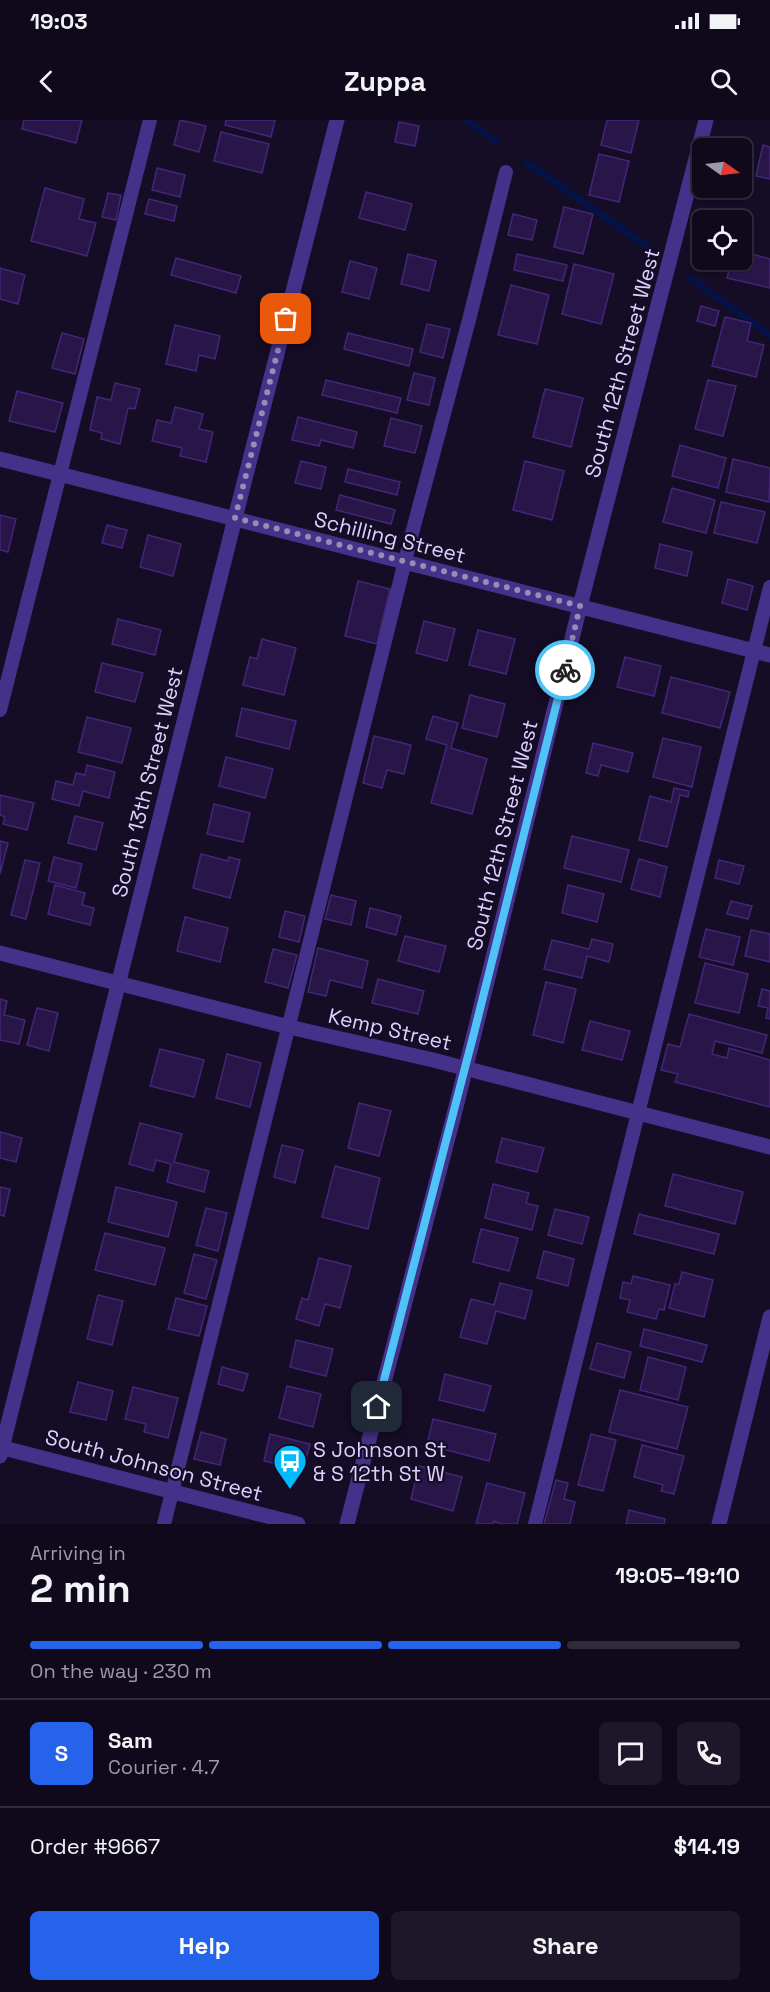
<!DOCTYPE html>
<meta charset="utf-8">
<style>
:root{--surface:#10091c;--page:#1e1729;--text:#f1f3f6;--muted:#9c9aa3;--line:#302a3b;--accent:#2563eb}
body{margin:0;font-family:"Space Grotesk",sans-serif;background:var(--page);color:var(--text);height:100vh;display:flex;flex-direction:column;font-size:22px;white-space:nowrap}
*{box-sizing:border-box;margin:0}
p{font-size:20px;color:var(--muted)}
.icon{flex:none;width:33px;height:33px;fill:none;stroke:currentColor;stroke-width:2;stroke-linecap:round;stroke-linejoin:round}
.map{position:relative;height:1404px;overflow:hidden}
.details{display:flex;flex-direction:column;background:var(--surface);flex:1}
.details>*{flex:none}
.needle{width:39px;rotate:104deg}
.buttons{position:absolute;left:692px;top:18px;display:grid;gap:12px}
.buttons a{display:grid;place-items:center;width:60px;height:60px;border-radius:9px;background:var(--surface);box-shadow:0 2px 4px #0004,0 0 0 2px var(--line);font-size:30px}
.pin{position:absolute;display:grid;place-items:center;width:51px;height:51px;color:#fff;margin:-26px;border-radius:12px;box-shadow:0 3px 9px #0006}
.courier{position:absolute;display:grid;place-items:center;width:60px;height:60px;margin:-30px;border:4px solid #4fc3f7;border-radius:50%;background:#fff;color:#222;box-shadow:0 2px 8px #0007}
.overview em{font-style:normal;font-weight:700}
.overview div{display:flex;flex-direction:column-reverse}
.overview{display:flex;align-items:center;justify-content:space-between;height:102px;padding:0 30px}
h1{font-size:39px;font-weight:700;line-height:45px}
.bar{display:grid;grid-template-columns:repeat(4,1fr);gap:9px 6px;align-content:center;height:72px;padding:0 30px}
.bar i{height:8px;border-radius:4px;background:var(--line)}
.bar .selected{background:var(--accent)}
.bar p{grid-column:span 4}
.line{display:flex;align-items:center;gap:15px;padding:0 30px;border-top:2px solid var(--line)}
.line div{flex:1}
.round{display:grid;place-items:center;flex:none;width:63px;height:63px;border-radius:9px;background:var(--page)}
.primary-button{display:flex;gap:12px;margin-top:auto;padding:12px 30px}
.primary-button a{flex:1;height:69px;border-radius:9px;background:var(--accent);color:#fff;font-size:24px;font-weight:700;line-height:69px;text-align:center}
.primary-button a+a{background:var(--page);color:var(--text)}
.status{display:flex;justify-content:space-between;align-items:center;height:42px;padding:0 30px;background:var(--surface);direction:ltr}
.status svg{height:16px;fill:currentColor}
header{display:flex;justify-content:space-between;align-items:center;height:78px;padding:0 30px;background:var(--surface);font-size:27px;font-weight:700}
.map>svg:first-child{display:block}
</style>
<div class="status"><b>19:03</b><svg viewBox="0 0 49 12"><path d="M0 12V9h3v3zM5 12V6h3v6zM10 12V3h3v9zM15 12V0h3v12zM26 1h20v11H26zM47 4h2v5h-2z"/></svg></div>
<header><svg class="icon" aria-label="back" viewBox="0 0 24 24"><path d="M15 5l-7 7 7 7"/></svg>Zuppa<svg class="icon" aria-label="search" viewBox="0 0 24 24"><circle cx="10" cy="10" r="6"/><path d="M15 15l6 6"/></svg></header>
<div class="map">
<svg width="770" height="1404" viewBox="0 0 770 1404">
<rect width="100%" height="100%" fill="#150c26"/>
<g fill="none" stroke-linecap="round" stroke-linejoin="round">
<path stroke="#041246" stroke-width="7" d="M466 0 496 21
M527 43 647 126
M690 158 770 215"/>
</g>
<path fill="#291649" stroke="#432677" stroke-width="1.5" d="M24 0H82L76 23 22 9Z
M180 0 206 6 199 32 174 25Z
M226 0H275L271 17 225 5Z
M607 0H639L631 33 601 25Z
M399 2 419 6 415 26 395 22Z
M221 12 269 24 262 53 214 41Z
M763 25 770 27V59L756 56Z
M599 34 629 41 619 82 589 75Z
M157 48 185 55 180 77 152 70Z
M45 68 84 79 79 99 96 103 87 136 31 121Z
M366 72 412 84 405 110 359 98Z
M108 73 121 75 116 100 102 97Z
M149 79 177 86 174 101 145 94Z
M564 87 593 94 583 134 554 127Z
M513 94 537 100 532 120 508 115Z
M741 131 770 139V168L727 158 732 140H741Z
M408 134 436 141 429 171 401 164Z
M517 134 567 145 563 161 514 150Z
M176 138 241 156 236 173 171 155Z
M350 141 377 148 369 179 342 172Z
M574 144 614 154 601 204 562 194Z
M0 148 25 155 18 184 0 179Z
M511 165 549 175 537 224 498 215Z
M701 186 719 191 715 206 697 201Z
M725 197 751 203 747 221 764 225 756 257 712 246Z
M427 204 450 209 443 238 420 232Z
M175 205 220 216 215 239 199 235 196 251 166 244Z
M62 213 84 219 75 254 52 248Z
M348 213 413 229 409 246 344 229Z
M414 253 435 258 429 285 407 280Z
M326 260 401 278 397 293 322 275Z
M708 260 736 266 723 316 695 309Z
M115 263 140 269 135 289 128 288 120 324 101 319 102 313 90 310 97 277 111 280Z
M545 269 583 278 571 327 533 317Z
M17 271 63 283 55 312 9 301Z
M175 287 203 294 199 309 213 312 206 342 180 336 182 328 152 321 157 300 171 303Z
M298 297 357 312 353 328 321 320 319 326 292 320Z
M391 298 422 306 415 333 384 326Z
M680 325 726 338 718 368 672 356Z
M733 339 770 348 769 382 726 372Z
M301 341 326 347 321 369 295 363Z
M525 341 564 351 552 400 513 390Z
M348 349 400 362 397 375 345 362Z
M672 368 715 380 706 413 663 402Z
M340 375 395 390 391 404 336 390Z
M721 382 765 392 757 423 714 413Z
M0 395 16 399 8 432 0 430Z
M107 405 127 410 122 428 102 423Z
M148 415 181 424 173 456 140 447Z
M660 424 692 432 687 456 655 448Z
M728 459 753 466 747 490 722 483Z
M358 461 390 469 377 524 345 516Z
M118 499 161 510 155 535 112 524Z
M424 501 455 509 447 541 416 533Z
M478 510 515 519 506 554 469 545Z
M262 519 296 528 284 575 243 565 250 537 257 539Z
M625 537 661 546 654 576 617 567Z
M102 543 143 553 135 582 95 572Z
M671 557 730 572 720 608 662 593Z
M470 575 505 584 497 617 462 608Z
M242 588 296 601 289 629 236 616Z
M433 596 458 603 451 628 487 639 472 694 431 683 447 625 426 619Z
M87 597 131 608 122 643 78 632Z
M374 616 411 625 404 654 387 650 382 668 363 663Z
M663 618 701 627 692 667 653 657Z
M593 623 633 633 628 652 601 645 598 656 586 653Z
M226 637 273 649 265 678 219 666Z
M87 645 115 652 109 678 83 671 79 686 52 679 56 661 73 665 76 653 85 655Z
M674 668 689 671 688 677 680 675 667 727 639 720 650 676 671 682Z
M0 675 34 683 27 710 3 704 5 697 0 695Z
M214 684 250 693 243 722 207 714Z
M75 696 103 703 96 730 68 723Z
M572 716 629 730 621 762 564 748Z
M0 721 8 723 0 754Z
M201 734 228 741 229 737 240 740 230 778 193 768Z
M54 737 82 744 76 768 48 761Z
M639 739 667 747 660 777 631 769Z
M25 740 40 743 26 799 11 795Z
M719 740 744 746 739 764 715 758Z
M55 765 85 773 82 785 94 788 90 805 48 794Z
M568 765 604 774 597 802 562 793Z
M331 775 356 781 351 805 325 799Z
M731 781 752 786 748 799 727 794Z
M370 788 401 796 396 815 366 807Z
M285 791 305 796 299 822 279 817Z
M185 797 228 808 220 842 177 831Z
M706 809 740 817 733 845 699 837Z
M751 810 770 814V842L745 836Z
M405 816 446 826 439 852 398 841Z
M592 819 613 824 609 842 587 836 582 858 544 849 552 820 589 829Z
M318 828 368 841 362 868 330 860 326 876 308 872Z
M273 829 297 835 288 868 265 862Z
M705 843 748 854 739 893 695 883Z
M378 859 424 871 418 894 372 883Z
M546 862 576 869 563 923 533 915Z
M762 869 770 871V899L766 898 768 888 758 886Z
M0 879 7 881 4 895 25 900 19 924 0 920Z
M37 888 58 893 49 931 27 925Z
M689 894 767 915 762 933 715 921 712 934 727 938 729 928 770 940V987L675 962 678 954 661 950 668 924 680 927Z
M590 901 630 911 622 940 582 930Z
M160 929 204 940 194 977 150 966Z
M227 934 261 943 250 987 216 978Z
M359 983 391 991 379 1036 348 1028Z
M140 1003 182 1014 174 1042 209 1051 204 1072 167 1062 171 1044 156 1040 153 1051 129 1044Z
M0 1012 22 1018 16 1042 0 1038Z
M502 1018 544 1028 537 1052 496 1042Z
M282 1025 303 1030 295 1063 274 1057Z
M335 1046 380 1058 368 1109 322 1097Z
M673 1054 743 1072 735 1104 665 1086Z
M493 1064 529 1073 526 1083 538 1086 532 1110 485 1098Z
M0 1067 10 1069 4 1096 0 1095Z
M116 1067 177 1082 168 1117 108 1102Z
M206 1088 227 1093 218 1131 196 1125Z
M555 1089 589 1097 582 1124 548 1115Z
M639 1094 719 1114 714 1134 634 1114Z
M481 1109 518 1118 509 1151 473 1142Z
M105 1113 165 1128 155 1165 95 1150Z
M544 1131 574 1139 568 1166 537 1158Z
M194 1134 217 1140 206 1179 184 1173Z
M319 1138 351 1146 340 1188 325 1184 319 1206 296 1199 302 1178 308 1180Z
M682 1152 713 1160 704 1197 669 1188 675 1164H679Z
M633 1156 670 1165 664 1190 659 1189 656 1199 627 1192 630 1180 620 1178 623 1162 631 1164Z
M500 1163 532 1171 525 1199 496 1191 487 1224 460 1217 471 1179 494 1185Z
M98 1175 123 1181 112 1225 87 1219Z
M176 1178 207 1186 199 1216 168 1209Z
M644 1209 707 1225 702 1242 640 1226Z
M296 1220 333 1229 326 1256 290 1247Z
M597 1223 631 1232 624 1258 590 1249Z
M648 1237 686 1247 678 1280 640 1270Z
M222 1247 248 1254 243 1271 218 1264Z
M445 1254 491 1266 484 1291 439 1280Z
M78 1262 113 1271 106 1300 70 1292Z
M287 1266 321 1274 313 1307 279 1298Z
M133 1267 178 1278 168 1318 144 1312 146 1304 125 1299Z
M620 1270 688 1287 677 1329 609 1312Z
M433 1299 496 1314 489 1341 427 1325Z
M201 1312 226 1319 220 1345 194 1339Z
M270 1314 310 1324 303 1350 264 1341Z
M591 1314 616 1320 603 1371 578 1365Z
M642 1325 684 1336 674 1374 661 1371 663 1365 634 1357Z
M419 1346 462 1357 453 1391 411 1379Z
M556 1360 568 1363 564 1379 575 1382 570 1404H544Z
M487 1363 525 1373 517 1404H501L494 1401 493 1404H476Z
M629 1390 665 1399 664 1404H626Z"/>
<g fill="none" stroke-linecap="round" stroke-linejoin="round">
<path stroke="#44328a" stroke-width="14" d="M0 590 150 0
M164 1404 410 421 469 200 506 52
M535 1404 770 467"/>
<path stroke="#44328a" stroke-width="15" d="M0 339 770 535
M0 833 289 907 433 940 770 1027
M0 1336 235 398 337 0
M347 1404 456 987 580 486 706 0
M719 1404 770 1197"/>
<path stroke="#44328a" stroke-width="15" d="M0 1327 298 1404"/>
</g>
<g fill="none" stroke-linecap="round" stroke-linejoin="round">
<path stroke="#988cb3" stroke-width="6" stroke-dasharray="0 10.8" d="M286 199 235 398 580 486 565 550"/>
<path stroke="#4fc3f7" stroke-width="8" d="M377 1287 474 913 565 550"/>
</g>
<defs>
<symbol id="bus-pin" viewBox="-11 -11 22 30"><path d="M0 17L-7.5 6A9.5 9.5 0 1 1 7.5 6Z" fill="#00bafc" stroke="#150c26"/><path d="M-5-6H5V4H4V6H2V4H-2V6H-4V4H-5ZM-3.5-4V0h7V-4ZM-3.5 1.2v1.5H-2V1.2ZM2 1.2v1.5H3.5V1.2Z" fill="#fff"/></symbol>
</defs>
<g fill-rule="evenodd">
<use href="#bus-pin" x="271" y="1322" width="38" height="52"/>
</g>
<g text-anchor="middle" dominant-baseline="central" stroke-width="4.5" stroke-linejoin="round" paint-order="stroke">
<g font-size="21" fill="#ded1ff" stroke="#150c26">
<text transform="translate(622 243) rotate(-75)">South 12th Street West</text>
<text transform="translate(390 417) rotate(14)">Schilling Street</text>
<text transform="translate(147 662) rotate(-76)">South 13th Street West</text>
<text transform="translate(502 715) rotate(-76)">South 12th Street West</text>
<text transform="translate(390 909) rotate(13)">Kemp Street</text>
<text transform="translate(154 1345) rotate(15)">South Johnson Street</text>
</g>
<g font-size="21" fill="#ded1ff" stroke="#150c26" text-anchor="start">
<text x="313" y="1329">S Johnson St<tspan x="313" dy="24">&amp; S 12th St W</tspan></text>
</g>
</g>
</svg>
<div class="buttons">
<a><svg class="needle" viewBox="-14 -14 28 28"><path d="M0-13l5 13h-10z" fill="#e53935"/><path d="M0 13l5-13h-10z" fill="#9c9aa3"/></svg></a>
<a><svg class="icon" aria-label="locate" viewBox="0 0 24 24"><circle cx="12" cy="12" r="6"/><path d="M12 2v4M12 18v4M2 12h4M18 12h4"/></svg></a>
</div>
<div class="pin" style="left:286px;top:199px;background:#ea580c"><svg class="icon" aria-label="bag" viewBox="0 0 24 24"><path d="M5 8h14l-1 12H6zM9 8a3 3 0 0 1 6 0"/></svg></div>
<div class="pin" style="left:377px;top:1287px;background:#1f2937"><svg class="icon" aria-label="home" viewBox="0 0 24 24"><path d="M3 11l9-7 9 7M6 9v11h12V9"/></svg></div>
<div class="courier" style="left:565px;top:550px"><svg class="icon" aria-label="bike" viewBox="0 0 24 24"><circle cx="6" cy="16" r="4"/><circle cx="18" cy="16" r="4"/><path d="M6 16l4-8h5l3 8M10 8l3 8H6M13 5h3"/></svg></div>
</div>
<section class="details">
<div class="overview"><div><h1>2 min</h1><p>Arriving in</p></div><em>19:05–19:10</em></div>
<div class="bar"><i class="selected"></i><i class="selected"></i><i class="selected"></i><i></i><p>On the way · 230 m</p></div>
<div class="line" style="height:108px"><b class="round" style="background:var(--accent);color:#fff">S</b><div><b>Sam</b><p>Courier · 4.7</p></div><a class="round"><svg class="icon" aria-label="chat" viewBox="0 0 24 24"><path d="M4 5h16v11H9l-5 4z"/></svg></a><a class="round"><svg class="icon" aria-label="phone" viewBox="0 0 24 24"><path d="M5 4h4l2 5-3 2q2 4 5 5l2-3 5 2v4C11 20 4 13 5 4z"/></svg></a></div>
<div class="line" style="height:78px"><div>Order #9667</div><b>$14.19</b></div>
<div class="primary-button"><a>Help</a><a>Share</a></div>
</section>
